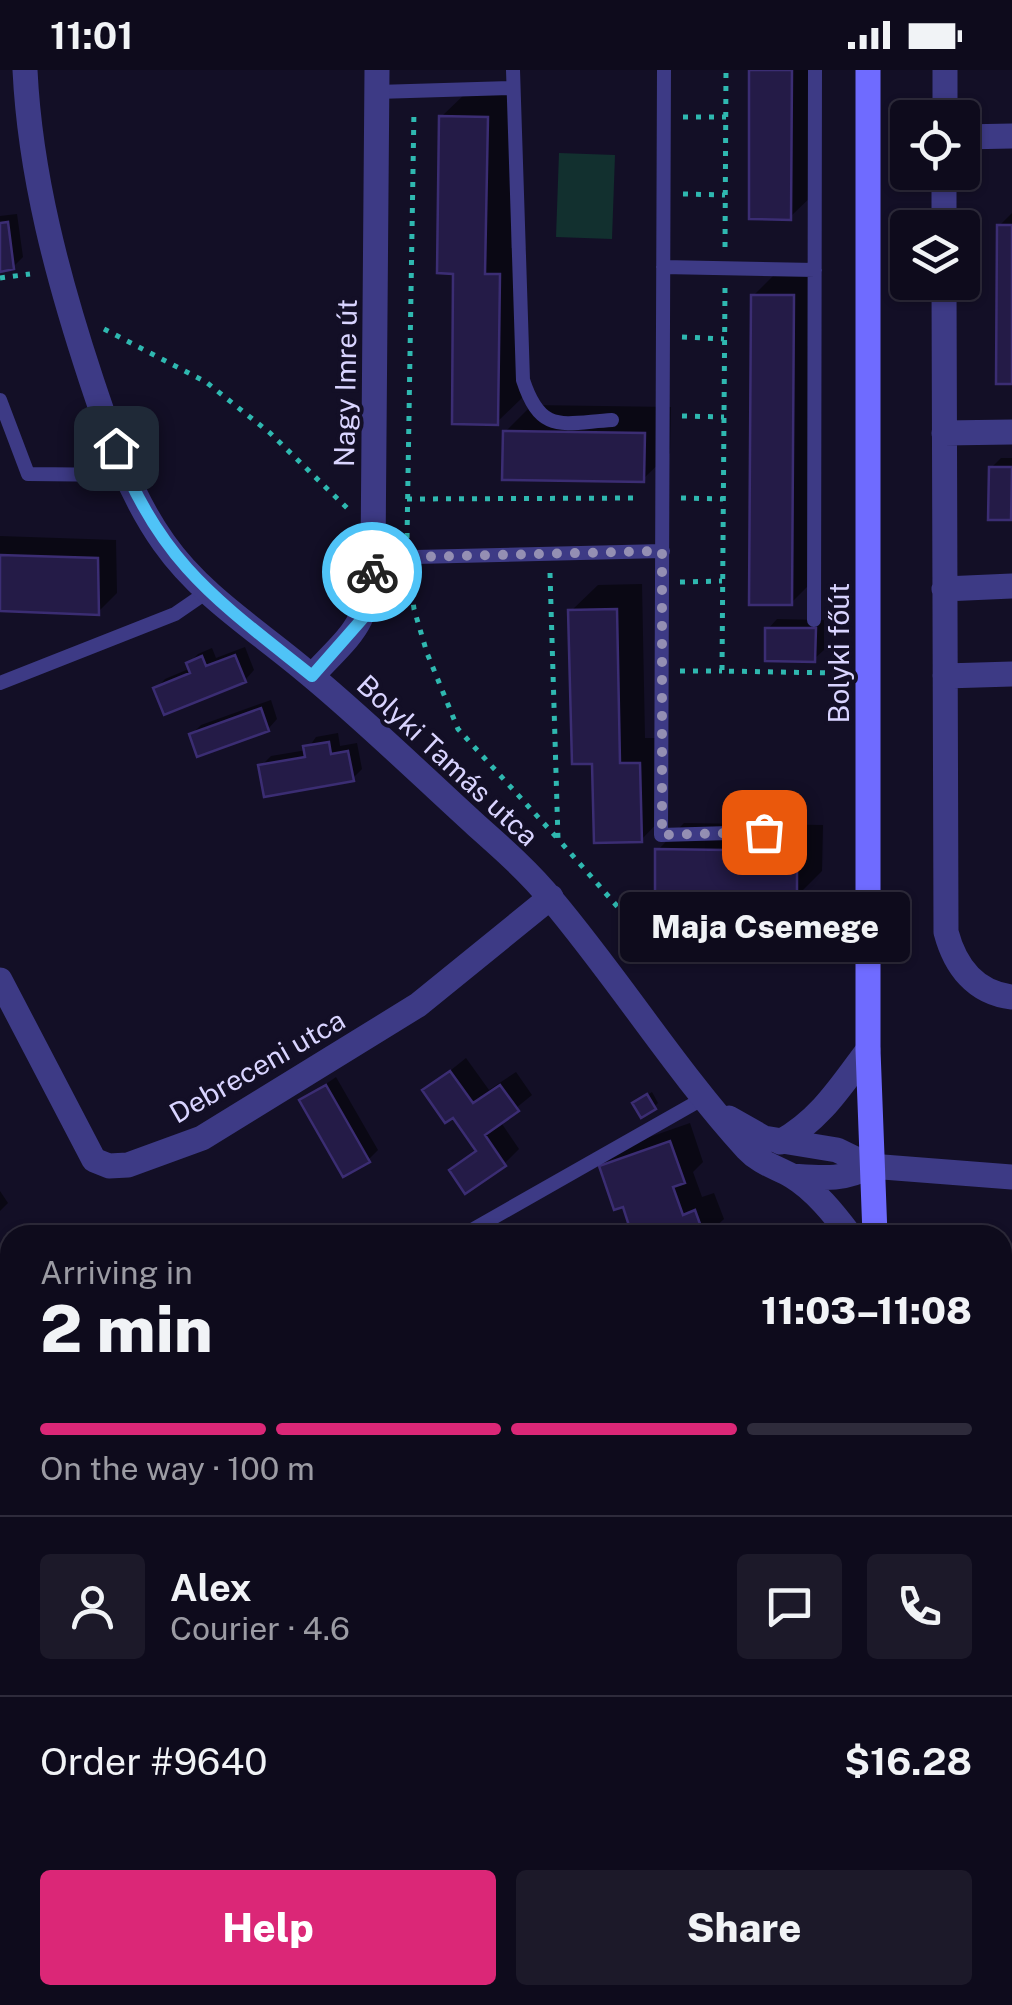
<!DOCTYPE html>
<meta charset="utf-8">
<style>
:root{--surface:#0e0b1c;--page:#1c1929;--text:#f1f3f6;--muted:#9b9ba3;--line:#2e2b3b;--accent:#db2777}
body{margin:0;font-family:"Public Sans",sans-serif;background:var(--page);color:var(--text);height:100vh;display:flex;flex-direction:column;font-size:38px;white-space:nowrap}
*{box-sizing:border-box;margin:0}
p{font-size:32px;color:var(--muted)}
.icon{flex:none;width:55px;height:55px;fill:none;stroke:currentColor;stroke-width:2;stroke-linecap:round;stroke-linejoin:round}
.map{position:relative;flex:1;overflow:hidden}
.side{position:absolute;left:0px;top:1155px;width:1012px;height:780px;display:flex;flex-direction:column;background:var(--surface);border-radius:30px 30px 0 0;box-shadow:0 2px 8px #0004,0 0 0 2px var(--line)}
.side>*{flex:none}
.buttons{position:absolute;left:890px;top:30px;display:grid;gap:20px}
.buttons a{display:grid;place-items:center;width:90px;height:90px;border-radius:10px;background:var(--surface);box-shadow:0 2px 8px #0004,0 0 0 2px var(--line);font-size:50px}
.pin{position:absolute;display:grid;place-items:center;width:85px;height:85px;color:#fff;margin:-42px;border-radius:20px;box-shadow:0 5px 15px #0006}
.courier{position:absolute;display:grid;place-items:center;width:100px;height:100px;margin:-50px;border:8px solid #4fc3f7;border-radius:50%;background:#fff;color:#222;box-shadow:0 2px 12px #0007}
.bubble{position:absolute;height:70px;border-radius:10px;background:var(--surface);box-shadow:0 2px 8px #0004,0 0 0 2px var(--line);font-size:32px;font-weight:800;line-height:70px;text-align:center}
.headline em{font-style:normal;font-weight:800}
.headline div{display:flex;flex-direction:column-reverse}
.headline{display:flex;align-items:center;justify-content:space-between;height:170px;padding:0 40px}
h1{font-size:65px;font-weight:800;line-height:75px}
.bar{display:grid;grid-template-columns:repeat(4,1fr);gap:15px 10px;align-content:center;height:120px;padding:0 40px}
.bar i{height:12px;border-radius:8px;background:var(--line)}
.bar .current{background:var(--accent)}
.bar p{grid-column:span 4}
.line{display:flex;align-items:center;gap:25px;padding:0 40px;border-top:2px solid var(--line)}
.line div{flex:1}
.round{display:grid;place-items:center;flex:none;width:105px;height:105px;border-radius:10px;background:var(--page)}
.cta{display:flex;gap:20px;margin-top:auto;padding:20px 40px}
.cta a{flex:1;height:115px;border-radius:10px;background:var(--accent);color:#fff;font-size:40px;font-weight:800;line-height:115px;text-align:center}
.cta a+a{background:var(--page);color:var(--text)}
.status{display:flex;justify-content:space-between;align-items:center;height:70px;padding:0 50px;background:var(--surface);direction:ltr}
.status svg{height:28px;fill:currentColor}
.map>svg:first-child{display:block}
</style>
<div class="status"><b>11:01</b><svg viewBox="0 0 49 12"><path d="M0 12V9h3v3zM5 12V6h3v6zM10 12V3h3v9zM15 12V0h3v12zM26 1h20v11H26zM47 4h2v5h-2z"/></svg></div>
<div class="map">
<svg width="1012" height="1935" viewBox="0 0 1012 1935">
<rect width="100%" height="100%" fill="#130f26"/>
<path fill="#12302f" d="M559 83 615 85 612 169 556 167Z"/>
<path fill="#0007" d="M752 0H818L817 121 790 147Z
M468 21 513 22 511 178H526L524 326 497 352 456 201 441 47Z
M1012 143V311L999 156Z
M17 144 23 187 13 197 0 199V146Z
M780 199 819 200 818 506 791 533 753 226Z
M532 335 671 337 670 383 643 409 505 362Z
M1001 388H1012L1010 447 991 398Z
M0 466 116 470 117 523 98 542 0 538Z
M642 514 645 668H665L667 743 641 770 594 691 571 541 598 515Z
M777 549 824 550V580L814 589 768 559Z
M245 577 254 600 245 610 156 619 165 609 191 598 189 593 198 584 212 578 216 588Z
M271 630 277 649 268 659 191 665 201 655Z
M338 663 340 676 357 673 362 699 352 709 261 696 271 686 307 680 316 667Z
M684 753 823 755 822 801 796 827 658 780Z
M466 988 489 1020 516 1002 532 1025 500 1051 519 1079 504 1094 452 1100 477 1078 453 1044 425 1021Z
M336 1007 378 1080 368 1090 303 1030Z
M652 1022 658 1033 654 1037 639 1030Z
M690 1053 703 1092 693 1102 702 1127 714 1123 724 1149 710 1162 711 1165H635L624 1134 601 1097 621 1077Z
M0 1121 8 1133 0 1141Z
M1007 1578H1012V1641H1002V1582Z
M1010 1663H1012V1723L1002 1722V1671Z
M1002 1760H1012V1821H1002Z
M1012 1921V1935H1007V1926Z"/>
<path fill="#241b47" stroke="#3b2d73" stroke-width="2.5" d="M749 0H792L791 150 749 149Z
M439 46 488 47 485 204H500L498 355 452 354 453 204 437 203Z
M8 152 14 199 0 202V153Z
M997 155H1012V314H996Z
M751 225H794L792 535H749Z
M503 361 645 363 644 412 502 410Z
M989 397H1012L1011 450H988Z
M0 485 98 488 99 545 0 541Z
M617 539 620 693H640L642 772 594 773 592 694H572L568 540Z
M765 558H816L815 592 765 591Z
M235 585 246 612 164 645 153 618 190 603 186 593 202 586 206 596Z
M261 638 269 661 197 687 189 664Z
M329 672 331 684 348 681 354 711 264 727 258 695 305 687 303 676Z
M655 779 797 781V830L655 828Z
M450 1001 473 1033 500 1015 519 1041 485 1065 506 1096 465 1124 449 1100 476 1081 453 1048 445 1053 422 1020Z
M326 1015 370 1092 343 1107 299 1030Z
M647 1024 656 1039 641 1048 632 1033Z
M670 1071 685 1113 673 1117 683 1145 695 1140 704 1165H632L623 1137 614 1140 599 1096Z
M1012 1436V1495L1002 1496V1437Z
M1002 1592 1012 1593V1644L1002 1643Z
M1002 1677 1012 1678V1725H1002Z
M1002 1774 1012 1775V1824H1002Z"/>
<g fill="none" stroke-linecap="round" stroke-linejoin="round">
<path stroke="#2fb8b0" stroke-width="5" stroke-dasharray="5 8" stroke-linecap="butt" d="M683 47H726
M683 124 725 125
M725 177 726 0
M0 208 30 204
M725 218 722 601 833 603
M104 259 206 312 270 363 347 438
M682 267 724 269
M682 346 724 347
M681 428 723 429
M407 429 640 428
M407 468 414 39
M550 503 558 769 631 852 836 857
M410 509 414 539 427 583 458 659 558 769
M680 512 722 511
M680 601H722"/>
<path stroke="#3d3a85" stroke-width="14" d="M513 0 523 310C541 365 562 353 612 350
M664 0 661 765 764 762
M377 22 513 18
M663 197 815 200
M0 330 28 404 126 405
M373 488 663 481
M814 550 815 0
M0 613 175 544 207 522
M463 1165 704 1028"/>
<path stroke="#3d3a85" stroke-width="25" d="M25 0C30 105 58 209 91 309 110 366 129 424 164 473 202 527 260 562 309 604 367 652 421 705 477 756 503 779 530 803 552 830 620 911 676 1001 747 1079 760 1093 776 1097 792 1106 815 1120 834 1144 850 1165
M945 48V0
M962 67 1012 66
M944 158V102
M944 212 946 862C955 896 975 923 1012 927
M944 363 1012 362
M944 519 1012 516
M312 606C358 557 366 557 373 488L377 0
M945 606 1012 604
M0 910 94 1090 109 1096 128 1095 202 1068 418 935 551 827
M729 1048 764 1068 837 1080 870 1096 1012 1107
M780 1072C820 1050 841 1016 868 980
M792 1106C821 1108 844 1111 870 1096
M1002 1873 1012 1874"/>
<path stroke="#6f6bff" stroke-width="25" d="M868 0V980L875 1165
M930 1925 931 1935"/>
</g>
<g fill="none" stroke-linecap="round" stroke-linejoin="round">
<path stroke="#948fb3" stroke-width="10" stroke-dasharray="0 18" d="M372 502 373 488 662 481V765L764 762"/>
<path stroke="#4fc3f7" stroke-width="12" d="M116 378C161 494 218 531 312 606L363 548 372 502"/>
</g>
<g text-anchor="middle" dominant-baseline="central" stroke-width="8" stroke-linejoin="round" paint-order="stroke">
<g font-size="28" fill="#d9d4ff" stroke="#130f26">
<text transform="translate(345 313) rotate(-89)">Nagy Imre út</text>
<text transform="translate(838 583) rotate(-90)">Bolyki főút</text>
<text transform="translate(448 690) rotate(43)">Bolyki Tamás utca</text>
<text transform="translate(257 996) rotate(-30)">Debreceni utca</text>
</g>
</g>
</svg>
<div class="buttons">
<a><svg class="icon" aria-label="locate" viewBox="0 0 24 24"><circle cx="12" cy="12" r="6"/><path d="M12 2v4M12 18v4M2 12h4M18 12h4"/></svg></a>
<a><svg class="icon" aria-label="layers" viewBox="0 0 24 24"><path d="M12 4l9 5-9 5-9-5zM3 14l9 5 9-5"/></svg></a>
</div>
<div class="pin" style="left:764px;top:762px;background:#ea580c"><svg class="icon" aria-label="bag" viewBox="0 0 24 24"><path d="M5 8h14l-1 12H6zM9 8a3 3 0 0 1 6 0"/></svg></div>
<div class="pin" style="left:116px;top:378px;background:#1f2937"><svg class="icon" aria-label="home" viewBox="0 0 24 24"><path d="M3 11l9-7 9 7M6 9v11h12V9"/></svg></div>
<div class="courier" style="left:372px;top:502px"><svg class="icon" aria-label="bike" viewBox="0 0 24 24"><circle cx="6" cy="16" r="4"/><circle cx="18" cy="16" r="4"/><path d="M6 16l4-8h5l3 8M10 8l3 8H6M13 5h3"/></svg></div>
<div class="bubble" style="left:620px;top:822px;width:290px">Maja Csemege</div>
<section class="side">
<div class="headline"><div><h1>2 min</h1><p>Arriving in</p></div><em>11:03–11:08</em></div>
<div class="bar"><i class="current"></i><i class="current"></i><i class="current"></i><i></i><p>On the way · 100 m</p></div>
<div class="line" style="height:180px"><a class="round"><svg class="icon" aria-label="person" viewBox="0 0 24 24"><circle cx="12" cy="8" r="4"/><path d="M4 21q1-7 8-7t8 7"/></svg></a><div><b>Alex</b><p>Courier · 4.6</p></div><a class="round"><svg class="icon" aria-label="chat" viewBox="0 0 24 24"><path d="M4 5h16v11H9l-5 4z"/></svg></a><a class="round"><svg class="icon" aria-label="phone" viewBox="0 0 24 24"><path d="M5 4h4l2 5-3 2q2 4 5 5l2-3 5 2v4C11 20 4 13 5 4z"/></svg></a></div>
<div class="line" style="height:130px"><div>Order #9640</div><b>$16.28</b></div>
<div class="cta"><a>Help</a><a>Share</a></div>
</section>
</div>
